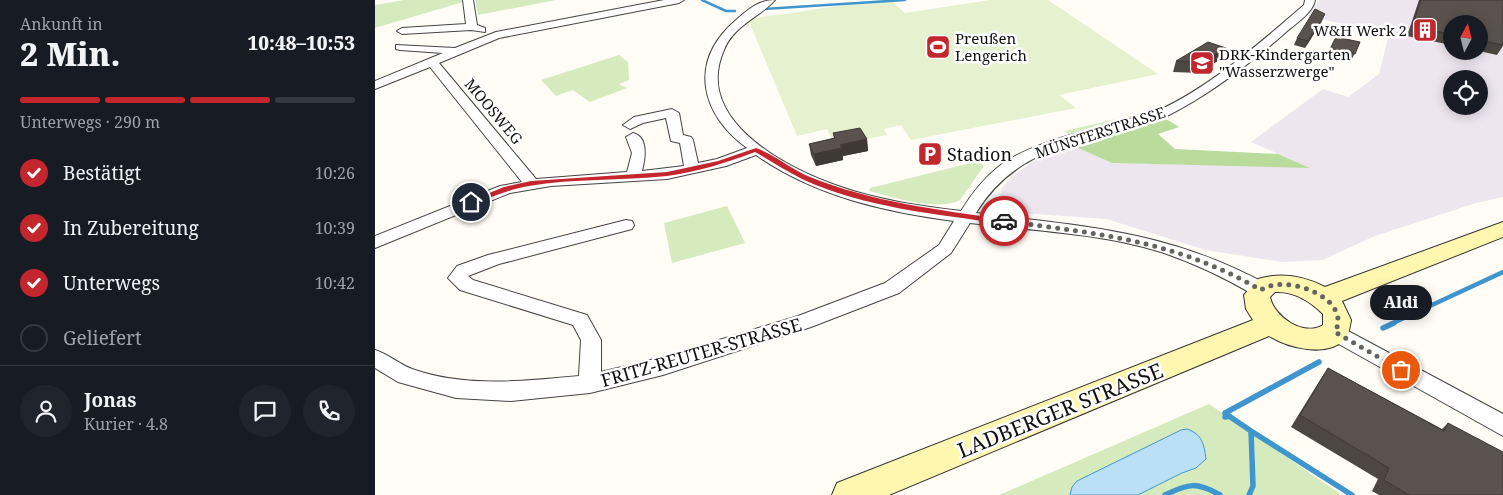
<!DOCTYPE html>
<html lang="de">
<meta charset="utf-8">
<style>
:root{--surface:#171b24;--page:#20242c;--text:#f1f3f6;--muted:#9ea1a6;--line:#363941;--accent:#c4262e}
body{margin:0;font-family:"Noto Serif",serif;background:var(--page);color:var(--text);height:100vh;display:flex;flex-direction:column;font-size:19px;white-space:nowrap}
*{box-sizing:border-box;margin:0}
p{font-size:16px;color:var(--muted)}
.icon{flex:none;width:28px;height:28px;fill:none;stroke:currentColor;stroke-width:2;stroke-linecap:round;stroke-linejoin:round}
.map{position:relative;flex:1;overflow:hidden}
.details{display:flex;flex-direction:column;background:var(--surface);width:375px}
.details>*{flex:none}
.needle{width:32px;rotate:7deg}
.controls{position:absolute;left:1068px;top:15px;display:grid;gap:10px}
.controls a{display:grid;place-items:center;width:45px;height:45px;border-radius:50%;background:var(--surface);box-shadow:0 2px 12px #0003;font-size:25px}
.pin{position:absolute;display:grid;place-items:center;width:42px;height:42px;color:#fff;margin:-21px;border:2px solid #fff;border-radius:50%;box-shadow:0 1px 5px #0007}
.courier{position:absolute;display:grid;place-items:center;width:50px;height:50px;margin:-25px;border:4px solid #c4262e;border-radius:50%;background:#fff;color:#222;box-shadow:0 1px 6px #0007}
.bubble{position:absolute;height:35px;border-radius:18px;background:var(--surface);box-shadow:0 2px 12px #0003;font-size:16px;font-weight:800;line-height:35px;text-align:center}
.head em{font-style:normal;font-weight:800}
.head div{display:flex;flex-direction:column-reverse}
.head{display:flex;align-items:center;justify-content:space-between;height:85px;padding:0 20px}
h1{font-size:32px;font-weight:800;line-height:38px}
.bar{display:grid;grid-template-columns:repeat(4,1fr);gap:8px 5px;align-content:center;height:60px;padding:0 20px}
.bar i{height:6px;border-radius:4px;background:var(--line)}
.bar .on{background:var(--accent)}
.bar p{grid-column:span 4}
.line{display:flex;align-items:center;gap:12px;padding:0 20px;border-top:1px solid var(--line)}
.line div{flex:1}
.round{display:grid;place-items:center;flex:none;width:52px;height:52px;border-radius:26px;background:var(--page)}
ol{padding:0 20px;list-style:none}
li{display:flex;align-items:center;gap:15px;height:55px}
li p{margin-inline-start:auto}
li .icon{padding:5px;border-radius:50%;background:var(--accent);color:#fff;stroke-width:4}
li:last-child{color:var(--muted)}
li i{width:28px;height:28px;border:2px solid var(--line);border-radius:50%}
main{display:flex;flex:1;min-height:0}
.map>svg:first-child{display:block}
</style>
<main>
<section class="details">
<div class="head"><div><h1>2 Min.</h1><p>Ankunft in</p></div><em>10:48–10:53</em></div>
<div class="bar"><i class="on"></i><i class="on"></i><i class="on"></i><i></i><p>Unterwegs · 290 m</p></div>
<ol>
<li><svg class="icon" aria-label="check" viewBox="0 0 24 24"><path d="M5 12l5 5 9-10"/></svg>Bestätigt<p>10:26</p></li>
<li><svg class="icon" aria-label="check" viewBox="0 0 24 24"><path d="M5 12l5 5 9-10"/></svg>In Zubereitung<p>10:39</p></li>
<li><svg class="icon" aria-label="check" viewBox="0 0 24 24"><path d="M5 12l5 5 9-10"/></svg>Unterwegs<p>10:42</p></li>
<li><i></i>Geliefert</li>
</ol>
<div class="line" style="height:90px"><a class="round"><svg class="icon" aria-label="person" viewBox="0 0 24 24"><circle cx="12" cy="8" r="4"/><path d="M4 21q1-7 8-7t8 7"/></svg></a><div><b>Jonas</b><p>Kurier · 4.8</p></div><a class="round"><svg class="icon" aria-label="chat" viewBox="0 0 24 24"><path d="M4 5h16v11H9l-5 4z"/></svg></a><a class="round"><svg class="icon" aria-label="phone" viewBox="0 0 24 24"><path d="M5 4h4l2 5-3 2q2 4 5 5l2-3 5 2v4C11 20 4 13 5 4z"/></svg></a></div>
</section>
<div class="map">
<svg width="1128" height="495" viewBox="0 0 1128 495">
<rect width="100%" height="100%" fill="#fffdf5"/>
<path fill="#eee6ef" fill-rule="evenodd" d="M944 0H1128V197L1101 203 1000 236 947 260 907 262 831 250 731 219 631 212 623 202 627 188 636 177 664 157 694 144 737 163 933 167 876 142 948 89 973 97 1004 74 1014 34 932 16ZM1076 24H1104V51H1076ZM1076 79H1104V106H1076Z"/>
<path fill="#d5ebbd" d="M29 0H88V2L0 28V5Z
M100 0H181L103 15Z
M244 55 253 62 254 80 244 84 252 88 215 102 198 90 181 96 166 80Z
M776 111 696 136 690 131Z
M604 161 609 166 585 200C563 212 518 197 494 191L495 188Z
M352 206 370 243 297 263 289 223Z
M834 404 967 495H624Z"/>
<path fill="#b9dc9c" d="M788 117 804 127 783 134 800 149 903 154 935 168 737 163 694 144Z"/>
<path fill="#e6f2cf" d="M504 0H516L530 13 615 0H673L783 74 684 95 701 108 536 140 526 125 509 129 512 135 460 145 452 129 422 136 373 19Z"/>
<path fill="#b9e0f7" stroke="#3f96cf" d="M812 429C827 434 829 444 831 459L821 468 807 473 763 495H695L697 487 702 481 806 430Z"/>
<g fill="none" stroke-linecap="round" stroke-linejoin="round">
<path stroke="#3f96cf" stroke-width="2.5" d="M327 0 351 11H360
M389 9 530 0"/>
<path stroke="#3f96cf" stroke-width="4.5" d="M1016 324 1128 272"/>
<path stroke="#3f96cf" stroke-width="5.5" d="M1008 328 1019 323
M854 416 876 431 878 486 874 495
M850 417 854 416 850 413 944 362
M876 431 977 495
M790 495C814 483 822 482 845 495"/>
<defs>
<path id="minor" d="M88 0H98L102 25 110 28V32L96 30 27 34 22 31 27 28 91 24Z
M289 0H309L304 3 124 38 64 63 161 179 252 172 257 153 251 137 258 133C274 137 270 159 267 171L309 166 305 143 296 141 291 118 268 123 255 129 248 125 259 117 297 109 304 113 308 135 316 137 318 140 323 163 342 159 372 148C325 114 313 61 361 20 373 10 383 0 400 0 384 18 359 25 349 50 318 119 409 167 463 186 502 200 545 206 586 211 596 195 607 180 622 168 649 145 704 133 738 123 752 119 768 117 782 111 834 88 886 42 929 5L930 0H940C938 13 920 24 910 33 876 63 832 96 792 116 780 122 765 124 752 128 690 145 637 154 601 213 709 226 795 231 893 285L895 290 893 295 886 297 879 295C850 278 819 263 786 252 725 233 658 231 595 223L576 253 524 293 436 327 288 375 215 393 136 401 81 398 23 382 0 368V350C13 354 24 364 37 369 91 388 149 381 204 376L206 340 198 325 85 290 73 278 82 266 113 255 251 220 257 221 259 225 257 229 124 264 93 276 98 280 212 315 226 340V372L288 357 423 316 510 283 564 245 579 221C510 212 439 196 381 155L351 166 292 179 176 186 135 193 0 248V236L125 186 147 182 55 67 0 89V81L68 53 25 50 21 49V45L80 48 121 32Z
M960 324 1128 414V436L953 338 950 332 953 326Z"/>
<path id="secondary" d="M1128 222V237L967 301 976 320C975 326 974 334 970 339 952 358 913 348 894 336L514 495H457L462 483 878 320 871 309 869 295 883 279C906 272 929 276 950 287ZM900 292C919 291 935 301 948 314V325C929 337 899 317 895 297Z"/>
</defs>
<use href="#minor" stroke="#444" stroke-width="2"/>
<use href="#secondary" stroke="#333" stroke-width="2"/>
<use href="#minor" fill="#fff" fill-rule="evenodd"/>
<use href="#secondary" fill="#fff6b0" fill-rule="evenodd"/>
</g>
<path fill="#4d4742" d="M1044 0H1128V46L1122 55 1104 51V24H1076V45L1032 36Z
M947 21 930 48 919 45 922 38Z
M985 42 976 61 952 56 955 49Z
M851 48 847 58 824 73 798 72 801 61Z
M458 133 492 139 493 151 468 156V160L441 166 436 155 434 144 459 138Z
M953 368 1067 429 1073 423 1128 495H1004L997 491 1003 479 916 427 945 380Z"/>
<path fill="#3f3936" d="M950 14 947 21 930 48 933 41Z
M851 48 847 58 824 73 827 62Z
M492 139 493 151 468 156V160L441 166 439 154 465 145Z"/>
<path fill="#5a524d" stroke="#3f3936" d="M1046 0H1128V45L1104 40V24H1076V34L1037 27Z
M940 9 950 14 933 41 922 38Z
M961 37 985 42 980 54 955 49Z
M833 42 851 48 827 62 801 61Z
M485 128 492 139 465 145 467 148 439 154 434 144 460 138 458 133Z
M953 368 1069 431 1073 423 1128 452V495H1034L1009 480 1014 468 925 415Z"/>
<path fill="#c4262e" d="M381 148C400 155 416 169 435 177 497 202 563 210 629 219L633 221 629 224C562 214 489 208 427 179 411 171 396 161 380 152 351 163 322 172 292 176 246 181 199 178 154 186 134 189 116 198 96 204L92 202 129 187 156 181 292 172 343 161Z"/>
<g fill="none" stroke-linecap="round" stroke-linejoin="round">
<path stroke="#646461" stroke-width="5" stroke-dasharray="0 9" d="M629 221C725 234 799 240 886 290 911 273 978 298 960 332L1026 370"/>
</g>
<defs>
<symbol id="building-square" viewBox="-11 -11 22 22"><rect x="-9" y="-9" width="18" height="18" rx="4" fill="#c4262e" stroke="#fff"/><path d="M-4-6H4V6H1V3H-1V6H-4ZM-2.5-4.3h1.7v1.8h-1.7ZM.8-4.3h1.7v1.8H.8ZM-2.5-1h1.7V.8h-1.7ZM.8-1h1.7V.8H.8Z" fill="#fff"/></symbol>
<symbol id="stadium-square" viewBox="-11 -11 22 22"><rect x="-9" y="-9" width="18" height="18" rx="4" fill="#c4262e" stroke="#fff"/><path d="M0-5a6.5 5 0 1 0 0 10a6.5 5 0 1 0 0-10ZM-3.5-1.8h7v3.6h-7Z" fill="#fff"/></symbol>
<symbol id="school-square" viewBox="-11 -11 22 22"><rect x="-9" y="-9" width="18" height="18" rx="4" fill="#c4262e" stroke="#fff"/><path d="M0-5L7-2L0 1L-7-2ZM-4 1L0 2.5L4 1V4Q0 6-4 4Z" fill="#fff"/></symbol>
<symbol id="parking-square" viewBox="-11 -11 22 22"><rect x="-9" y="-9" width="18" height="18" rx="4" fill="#c4262e" stroke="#fff"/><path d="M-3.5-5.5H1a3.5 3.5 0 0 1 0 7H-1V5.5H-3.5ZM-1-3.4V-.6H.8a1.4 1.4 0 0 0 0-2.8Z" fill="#fff"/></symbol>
</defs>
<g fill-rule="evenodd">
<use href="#building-square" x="1036" y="16" width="28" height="28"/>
<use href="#stadium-square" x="549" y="33" width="28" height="28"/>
<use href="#school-square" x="813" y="49" width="28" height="28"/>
<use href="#parking-square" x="541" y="140" width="28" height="28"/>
</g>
<g text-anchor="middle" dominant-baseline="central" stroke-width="5" stroke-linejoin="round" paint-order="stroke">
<g font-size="15" fill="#111" stroke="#fff" text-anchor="start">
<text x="1032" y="30" text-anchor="end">W&amp;H Werk 2</text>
<text x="580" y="38">Preußen<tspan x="580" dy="17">Lengerich</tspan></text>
<text x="844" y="54">DRK-Kindergarten<tspan x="844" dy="17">"Wasserzwerge"</tspan></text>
</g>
<g font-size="15" fill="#111" stroke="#fff">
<text transform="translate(119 111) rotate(50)">MOOSWEG</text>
<text transform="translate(725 132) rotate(-18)">MÜNSTERSTRASSE</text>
</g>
<g font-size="18" fill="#111" stroke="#fff" text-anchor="start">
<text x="572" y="154">Stadion</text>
</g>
<g font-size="18" fill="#111" stroke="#fff">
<text transform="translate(326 352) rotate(-16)">FRITZ-REUTER-STRASSE</text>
</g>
<g font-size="21" fill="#111" stroke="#fff">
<text transform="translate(685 410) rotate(-22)">LADBERGER STRASSE</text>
</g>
</g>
</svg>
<div class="controls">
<a><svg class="needle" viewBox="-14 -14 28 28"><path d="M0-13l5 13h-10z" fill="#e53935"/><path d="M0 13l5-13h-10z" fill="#9ea1a6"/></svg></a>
<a><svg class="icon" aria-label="locate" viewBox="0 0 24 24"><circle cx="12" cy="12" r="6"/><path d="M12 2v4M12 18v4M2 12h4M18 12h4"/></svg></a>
</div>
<div class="pin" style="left:1026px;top:370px;background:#ea580c"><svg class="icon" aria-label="bag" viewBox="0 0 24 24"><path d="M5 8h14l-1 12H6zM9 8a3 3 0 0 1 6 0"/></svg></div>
<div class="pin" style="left:96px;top:202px;background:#1f2937"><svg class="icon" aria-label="home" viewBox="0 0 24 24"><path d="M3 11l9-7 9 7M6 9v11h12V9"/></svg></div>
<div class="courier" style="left:629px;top:221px"><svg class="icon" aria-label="car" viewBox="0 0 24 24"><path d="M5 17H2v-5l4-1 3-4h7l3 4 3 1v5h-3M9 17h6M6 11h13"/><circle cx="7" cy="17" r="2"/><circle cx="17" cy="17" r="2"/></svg></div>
<div class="bubble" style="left:995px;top:285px;width:62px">Aldi</div>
</div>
</main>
